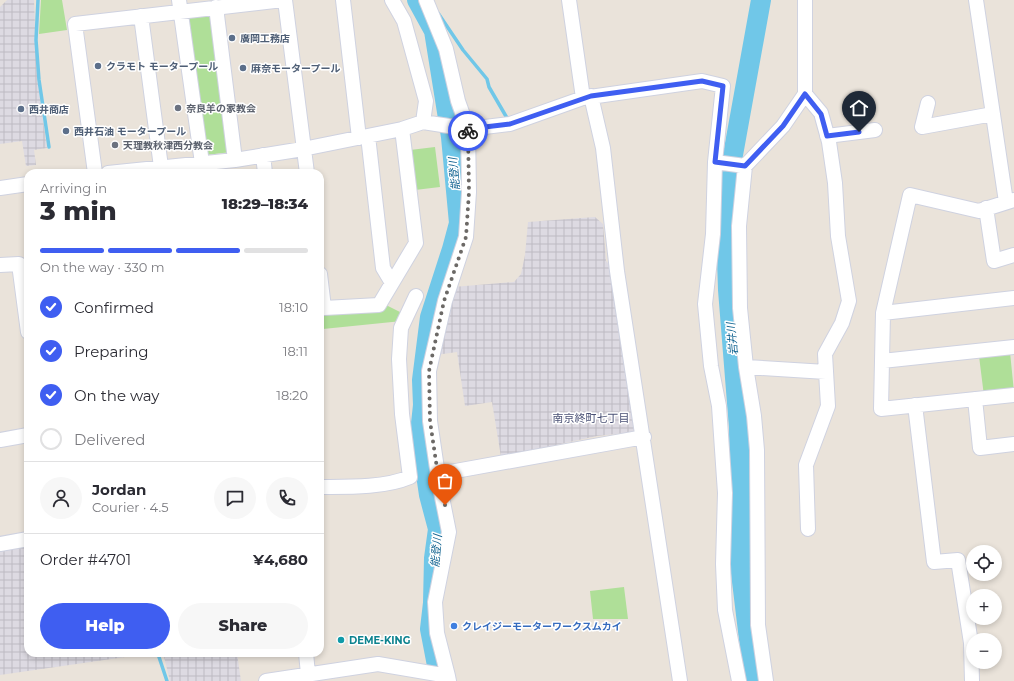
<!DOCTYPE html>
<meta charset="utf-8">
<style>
:root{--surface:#fff;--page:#f7f7f7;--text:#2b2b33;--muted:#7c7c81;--line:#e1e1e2;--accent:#3f5ef1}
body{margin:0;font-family:Montserrat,"Noto Sans JP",sans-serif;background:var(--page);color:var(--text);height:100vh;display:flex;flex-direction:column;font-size:15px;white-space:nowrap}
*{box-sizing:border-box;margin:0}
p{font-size:13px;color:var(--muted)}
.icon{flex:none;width:22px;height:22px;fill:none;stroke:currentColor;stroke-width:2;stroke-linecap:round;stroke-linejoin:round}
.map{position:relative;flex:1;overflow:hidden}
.panel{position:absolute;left:24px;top:169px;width:300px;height:488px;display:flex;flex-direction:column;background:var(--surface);border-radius:12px;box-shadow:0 2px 6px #0003}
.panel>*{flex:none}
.controls{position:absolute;left:966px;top:545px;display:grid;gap:8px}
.controls a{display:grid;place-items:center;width:36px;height:36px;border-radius:50%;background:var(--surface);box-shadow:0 2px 6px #0003;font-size:20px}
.pin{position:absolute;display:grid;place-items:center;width:34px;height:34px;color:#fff;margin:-41px -17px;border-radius:50% 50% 50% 0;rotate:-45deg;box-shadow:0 0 4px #0007}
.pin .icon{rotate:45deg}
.courier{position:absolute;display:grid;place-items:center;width:40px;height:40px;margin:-20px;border:3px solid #3f5ef1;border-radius:50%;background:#fff;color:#222;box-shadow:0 1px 5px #0007}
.headline em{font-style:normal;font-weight:800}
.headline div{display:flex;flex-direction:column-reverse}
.headline{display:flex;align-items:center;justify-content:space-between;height:68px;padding:0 16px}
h1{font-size:26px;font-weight:800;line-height:30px}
.bar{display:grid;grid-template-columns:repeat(4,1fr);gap:6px 4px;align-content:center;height:48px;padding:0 16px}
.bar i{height:5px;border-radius:3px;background:var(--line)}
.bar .on{background:var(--accent)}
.bar p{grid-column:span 4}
.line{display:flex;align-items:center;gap:10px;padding:0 16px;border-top:1px solid var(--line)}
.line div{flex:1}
.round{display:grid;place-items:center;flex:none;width:42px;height:42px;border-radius:21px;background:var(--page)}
ol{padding:0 16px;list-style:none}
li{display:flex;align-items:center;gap:12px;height:44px}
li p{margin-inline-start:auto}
li .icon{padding:4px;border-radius:50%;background:var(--accent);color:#fff;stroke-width:4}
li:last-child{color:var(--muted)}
li i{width:22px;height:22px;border:2px solid var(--line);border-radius:50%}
.cta{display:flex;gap:8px;margin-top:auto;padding:8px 16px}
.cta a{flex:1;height:46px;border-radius:24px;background:var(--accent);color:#fff;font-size:16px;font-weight:800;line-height:46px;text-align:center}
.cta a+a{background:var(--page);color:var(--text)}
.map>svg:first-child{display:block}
</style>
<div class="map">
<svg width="1014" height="681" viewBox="0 0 1014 681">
<defs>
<pattern id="industrial-grid" width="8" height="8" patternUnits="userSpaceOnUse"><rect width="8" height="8" fill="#dddae2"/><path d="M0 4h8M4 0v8" fill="none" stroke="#bebbc2"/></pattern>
</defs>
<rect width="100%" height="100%" fill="#eae3da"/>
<path fill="url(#industrial-grid)" d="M7 0H34L37 77 47 148 34 150 36 165 26 166 22 141 0 144V7Z
M595 217 603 224 606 261 611 266 634 432 597 436 501 457 492 402 465 406 457 352 436 355 453 287 514 282 521 274 525 255 528 222Z
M28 544V653H153L0 675V548Z
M163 653H237L241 681H170Z"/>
<path fill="#afdf98" d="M41 0H62L67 30 39 34Z
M213 13 231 152 206 155 189 16Z
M435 147 440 187 415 190 410 150Z
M384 304 404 314 402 321 323 329 321 314Z
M1010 352 1014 392 984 396 979 356Z
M624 587 628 619H593L590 591Z"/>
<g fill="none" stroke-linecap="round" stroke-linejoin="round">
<path stroke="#70c7e8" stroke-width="3.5" d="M38 0 36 40 39 80 49 147
M438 13 463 50 487 79 489 87 507 118
M158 654 167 681"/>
<path stroke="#70c7e8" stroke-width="20" d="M417 0 434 31 451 137 459 223 452 249 430 317 422 380 423 405 420 433 429 495 438 529 434 558 433 603 430 629 440 681
M754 681 741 573 739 428 728 290 726 228 729 177 761 0"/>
<defs>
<path id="minor" d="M179 0 202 163
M285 0 307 173
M343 0 359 138
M392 0 404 21 426 101 423 122
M426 0 446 49 458 101 468 129 469 192 466 237 445 301 429 371 430 421 439 482 449 532 435 602 437 633 448 676
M569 0 583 98
M976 0 1006 202
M216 7 235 160
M141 16 161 167
M805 94 821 113 829 142 835 183 838 236 849 301 842 323 825 354 828 406 806 465 808 529
M591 96 603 148 617 271 680 681
M928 103 922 127 993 114
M368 136 383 268 392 283
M827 136 875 130
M263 155 265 173
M715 162 745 166
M95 173 75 24 283 0
M108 173 235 160 303 149 402 129 423 122 468 129 510 124 583 98 702 81 723 86 715 162 713 234 705 304 711 366 719 406 725 493 723 564 725 610 739 681
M0 188 28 184
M1014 200 979 211 910 195 883 313 881 409 1014 395
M986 208 994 261 1014 255
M0 265 19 264 28 332
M320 274 324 308 379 305 416 243 402 129
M883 313 1014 298
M882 361 1014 347
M746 367 826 372
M975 399 980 448 1014 444
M915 405 934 562 958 560 971 643 972 681
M0 440 28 435
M439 474 644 437
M320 487C348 487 384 488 410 477L402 414 399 359 401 328 416 296
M0 544 28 539
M306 653 308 674
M266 681 378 664 448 676 449 681
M766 681 758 625 757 450 754 416 746 367 740 308 739 226 745 166 783 126 805 94V0"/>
</defs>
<use href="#minor" stroke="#cfd2e0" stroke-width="16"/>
<use href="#minor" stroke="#fff" stroke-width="14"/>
</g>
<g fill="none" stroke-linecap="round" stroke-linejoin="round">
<path stroke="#6c6966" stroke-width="4" stroke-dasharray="0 7.2" d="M445 505 439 482 430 421 429 371 444 301 466 237 469 192 468 131"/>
<path stroke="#3f5ef1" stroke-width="5" d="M468 131V129L510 124 591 96 702 81 723 86 715 162 745 166 783 126 805 94 821 114 827 136 859 132"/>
</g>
<g fill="#5c6f8a" stroke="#fff" stroke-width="1.5">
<circle cx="232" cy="38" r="4"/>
<circle cx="98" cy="66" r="4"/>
<circle cx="243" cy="68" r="4"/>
<circle cx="21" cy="109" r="4"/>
<circle cx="66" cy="131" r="4"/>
</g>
<g fill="#6b7280" stroke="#fff" stroke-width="1.5">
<circle cx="178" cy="108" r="4"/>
<circle cx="115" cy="145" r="4"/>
</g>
<circle fill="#3f7fe0" stroke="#fff" stroke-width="1.5" cx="454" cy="626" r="4"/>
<circle fill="#0f9aa8" stroke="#fff" stroke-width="1.5" cx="341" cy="640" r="4"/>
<g text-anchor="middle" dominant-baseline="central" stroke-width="3" stroke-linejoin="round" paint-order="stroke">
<g font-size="10" font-weight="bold" fill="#4e5e75" stroke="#fff" text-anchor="start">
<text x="240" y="38">廣岡工務店</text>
<text x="106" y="66">クラモト モータープール</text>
<text x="251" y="68">麻奈モータープール</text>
<text x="29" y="109">西井商店</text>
<text x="74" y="131">西井石油 モータープール</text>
</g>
<g font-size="10" font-weight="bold" fill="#5b616d" stroke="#fff" text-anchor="start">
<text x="186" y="108">奈良羊の家教会</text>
<text x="123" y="145">天理教秋津西分教会</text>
</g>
<g font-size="10" font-weight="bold" fill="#366cbe" stroke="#fff" text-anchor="start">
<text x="462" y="626">クレイジーモーターワークスムカイ</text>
</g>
<g font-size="10" font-weight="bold" fill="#0d838f" stroke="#fff" text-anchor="start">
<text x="349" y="640">DEME-KING</text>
</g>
<g font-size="11" font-style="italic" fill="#136491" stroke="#fff">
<text transform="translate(454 174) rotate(-95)">能登川</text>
<text transform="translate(732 339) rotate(-95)">岩井川</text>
<text transform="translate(436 551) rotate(-85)">能登川</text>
</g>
<g font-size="11" fill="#4b5276" stroke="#fff">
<text x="591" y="418">南京終町七丁目</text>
</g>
</g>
</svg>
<div class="controls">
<a><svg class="icon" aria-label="locate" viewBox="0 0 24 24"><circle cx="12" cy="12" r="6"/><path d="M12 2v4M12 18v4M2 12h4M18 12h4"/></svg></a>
<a>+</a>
<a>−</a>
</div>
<div class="pin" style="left:445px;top:505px;background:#ea580c"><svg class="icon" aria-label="bag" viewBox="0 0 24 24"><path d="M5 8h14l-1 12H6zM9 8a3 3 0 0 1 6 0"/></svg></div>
<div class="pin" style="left:859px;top:132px;background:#1f2937"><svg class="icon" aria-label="home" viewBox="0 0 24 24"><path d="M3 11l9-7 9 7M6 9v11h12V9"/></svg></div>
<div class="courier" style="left:468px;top:131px"><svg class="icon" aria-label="bike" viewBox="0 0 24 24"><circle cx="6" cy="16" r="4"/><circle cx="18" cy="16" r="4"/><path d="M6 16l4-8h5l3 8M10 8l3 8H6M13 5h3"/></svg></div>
<section class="panel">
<div class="headline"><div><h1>3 min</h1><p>Arriving in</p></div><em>18:29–18:34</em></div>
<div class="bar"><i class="on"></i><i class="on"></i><i class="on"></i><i></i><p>On the way · 330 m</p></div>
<ol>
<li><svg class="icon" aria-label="check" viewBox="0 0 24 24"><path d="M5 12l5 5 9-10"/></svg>Confirmed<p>18:10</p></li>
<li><svg class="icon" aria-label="check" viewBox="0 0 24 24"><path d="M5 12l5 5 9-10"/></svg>Preparing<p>18:11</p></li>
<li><svg class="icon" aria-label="check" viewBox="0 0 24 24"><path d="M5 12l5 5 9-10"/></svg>On the way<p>18:20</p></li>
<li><i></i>Delivered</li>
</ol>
<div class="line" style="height:72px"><a class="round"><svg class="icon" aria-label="person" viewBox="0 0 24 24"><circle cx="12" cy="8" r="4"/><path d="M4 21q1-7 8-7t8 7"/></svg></a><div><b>Jordan</b><p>Courier · 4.5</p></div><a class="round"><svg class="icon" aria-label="chat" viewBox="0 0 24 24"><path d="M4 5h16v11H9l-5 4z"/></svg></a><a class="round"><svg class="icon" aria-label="phone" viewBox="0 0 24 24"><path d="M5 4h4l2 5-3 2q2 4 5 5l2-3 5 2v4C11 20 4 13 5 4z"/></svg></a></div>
<div class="line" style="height:52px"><div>Order #4701</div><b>¥4,680</b></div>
<div class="cta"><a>Help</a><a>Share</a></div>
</section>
</div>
